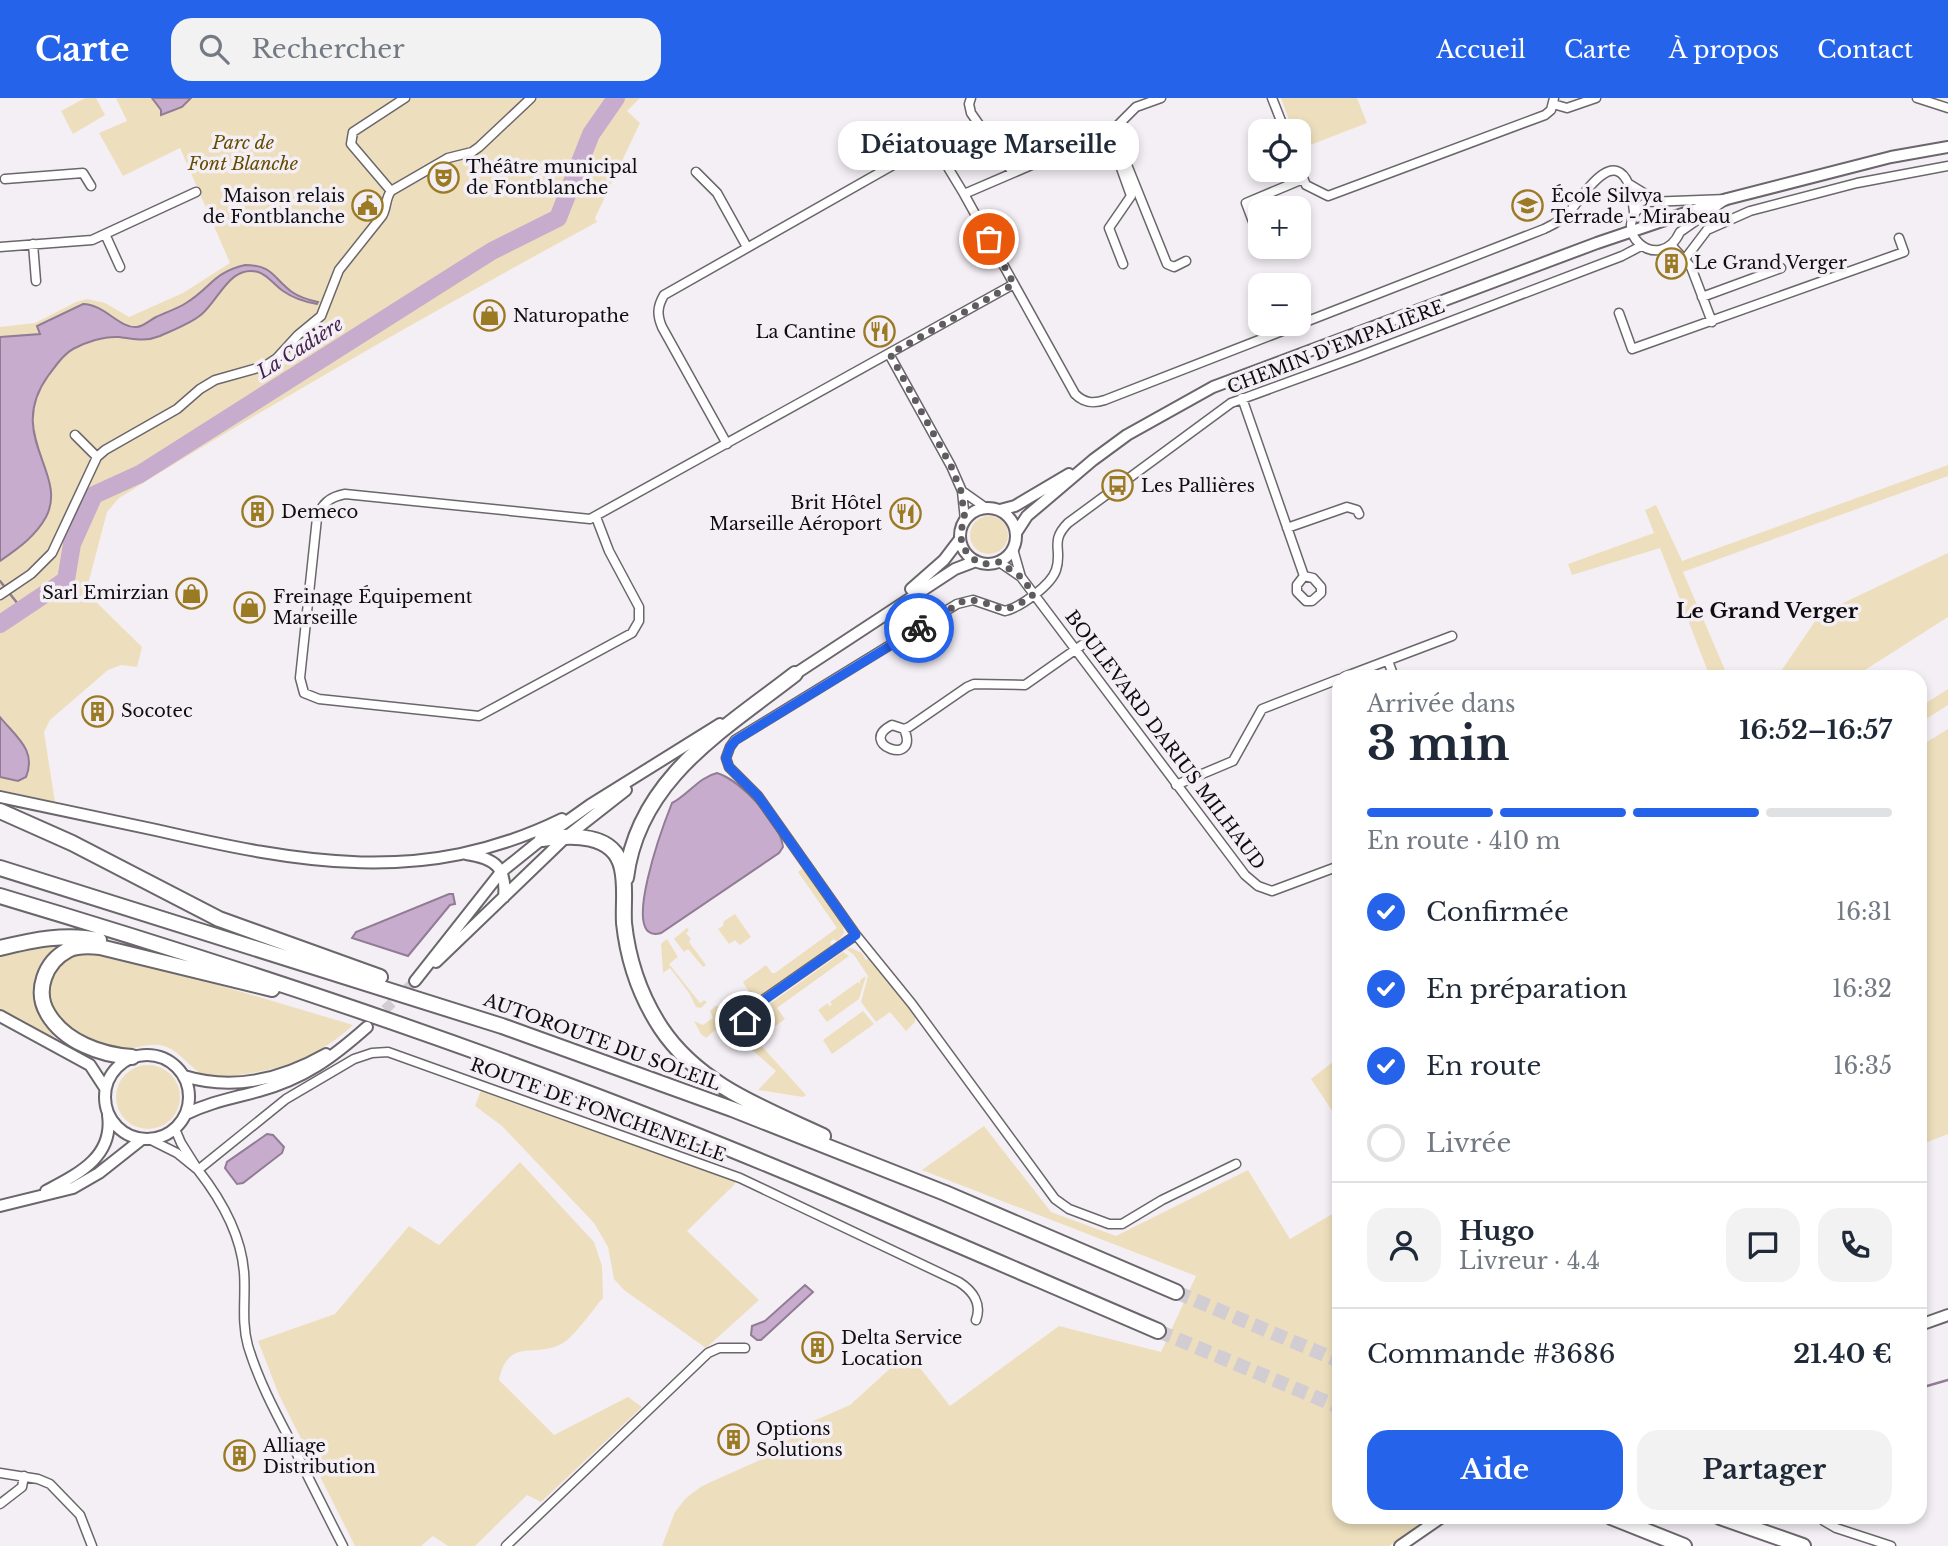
<!DOCTYPE html>
<html lang="fr">
<meta charset="utf-8">
<style>
:root{--surface:#fff;--page:#f2f2f3;--text:#1f2937;--muted:#747a83;--line:#e0e1e3;--accent:#2563eb}
body{margin:0;font-family:"Libre Baskerville",serif;background:var(--page);color:var(--text);height:100vh;display:flex;flex-direction:column;font-size:26px;white-space:nowrap}
*{box-sizing:border-box;margin:0}
p{font-size:23px;color:var(--muted)}
.icon{flex:none;width:38px;height:38px;fill:none;stroke:currentColor;stroke-width:2;stroke-linecap:round;stroke-linejoin:round}
.map{position:relative;flex:1;overflow:hidden}
.drawer{position:absolute;left:1332px;top:572px;width:595px;height:854px;display:flex;flex-direction:column;background:var(--surface);border-radius:21px;box-shadow:0 4px 10px #0003}
.drawer>*{flex:none}
.controls{position:absolute;left:1248px;top:21px;display:grid;gap:14px}
.controls a{display:grid;place-items:center;width:63px;height:63px;border-radius:14px;background:var(--surface);box-shadow:0 4px 10px #0003;font-size:35px}
.pin{position:absolute;display:grid;place-items:center;width:60px;height:60px;color:#fff;margin:-30px;border:4px solid #fff;border-radius:50%;box-shadow:0 2px 7px #0007}
.courier{position:absolute;display:grid;place-items:center;width:70px;height:70px;margin:-35px;border:5px solid #2563eb;border-radius:50%;background:#fff;color:#222;box-shadow:0 2px 9px #0007}
.bubble{position:absolute;height:49px;border-radius:21px;background:var(--surface);box-shadow:0 4px 10px #0003;font-size:23px;font-weight:700;line-height:49px;text-align:center}
.overview em{font-style:normal;font-weight:700}
.overview div{display:flex;flex-direction:column-reverse}
.overview{display:flex;align-items:center;justify-content:space-between;height:119px;padding:0 35px}
h1{font-size:46px;font-weight:700;line-height:52px}
.bar{display:grid;grid-template-columns:repeat(4,1fr);gap:10px 7px;align-content:center;height:84px;padding:0 35px}
.bar i{height:9px;border-radius:5px;background:var(--line)}
.bar .active{background:var(--accent)}
.bar p{grid-column:span 4}
.line{display:flex;align-items:center;gap:18px;padding:0 35px;border-top:2px solid var(--line)}
.line div{flex:1}
.round{display:grid;place-items:center;flex:none;width:74px;height:74px;border-radius:21px;background:var(--page)}
ol{padding:0 35px;list-style:none}
li{display:flex;align-items:center;gap:21px;height:77px}
li p{margin-inline-start:auto}
li .icon{padding:7px;border-radius:50%;background:var(--accent);color:#fff;stroke-width:4}
li:last-child{color:var(--muted)}
li i{width:38px;height:38px;border:4px solid var(--line);border-radius:50%}
.cta{display:flex;gap:14px;margin-top:auto;padding:14px 35px}
.cta a{flex:1;height:80px;border-radius:21px;background:var(--accent);color:#fff;font-size:28px;font-weight:700;line-height:80px;text-align:center}
.cta a+a{background:var(--page);color:var(--text)}
header{display:flex;align-items:center;gap:42px;box-sizing:border-box;height:98px;padding:0 35px;background:var(--accent);color:#fff}
header strong{font-size:33px}
nav{display:flex;gap:38px;margin-inline-start:auto;font-size:24px}
.search{width:490px;height:63px;background:var(--page);display:flex;align-items:center;gap:18px;box-sizing:border-box;padding:0 24px;border-radius:21px;color:var(--muted);font-size:26px}
.map>svg:first-child{display:block}
</style>
<header>
<strong>Carte</strong>
<div class="search"><svg class="icon" aria-label="search" viewBox="0 0 24 24"><circle cx="10" cy="10" r="6"/><path d="M15 15l6 6"/></svg>Rechercher</div>
<nav><a>Accueil</a><a>Carte</a><a>À propos</a><a>Contact</a></nav>
</header>
<div class="map">
<svg width="1948" height="1448" viewBox="0 0 1948 1448">
<rect width="100%" height="100%" fill="#f4eff5"/>
<path fill="#eddfbd" d="M85 0H96L105 17 73 36 61 13Z
M116 0H640L627 13 640 25 595 120 597 124C435 212 276 303 119 400L107 414 86 494 142 549 137 569 121 567 108 572 50 622 44 634 55 704 0 692V229L35 225 76 204 87 201 105 205 129 219 183 195 230 165 180 50 123 78 99 35 127 23Z
M1281 0H1357L1367 25 1300 51 1298 33H1293Z
M1948 367V378L1683 474 1728 579H1710L1660 450 1572 477 1568 466 1654 435 1645 412 1656 407 1682 463Z
M970 437a19 19 0 1 1 38 0a19 19 0 1 1-38 0Z
M1948 455V519L1854 579H1777L1820 516Z
M1948 591V607L1920 625V609Z
M1948 631V1036L1920 1047V648Z
M803 770 842 824 844 835 837 844 834 841 830 844 832 848 764 896C752 898 748 894 743 884L766 867 772 875H775L837 830 798 774Z
M735 816 751 839 740 847 735 842 729 846 718 831 723 828 724 823Z
M687 830 689 832 686 835 691 841 689 844 706 867 703 869 688 851 684 854 674 841Z
M667 841 678 859 669 866 700 905 704 902 707 904 701 910 696 909 689 895 670 870 663 875 661 846Z
M71 845C64 849 56 852 50 856 26 875 34 915 54 933L53 943 0 913V858L36 849Z
M851 850 862 855 866 862 869 860 915 918V924L906 933 890 914 876 924 861 904 868 878 854 857 846 851Z
M843 854 849 858 777 910 785 921 774 929 767 917 771 905Z
M97 855 131 861 353 927C310 967 264 976 207 980 192 972 180 953 164 948 146 943 132 954 116 951 84 945 31 911 56 874 67 858 79 856 97 855Z
M866 878 859 901 827 924 818 912 828 905 829 908 832 907 830 904 858 884 860 886V882Z
M715 908H729L730 913 734 916 706 940 701 936 694 923 703 927 713 920 710 913Z
M863 913 874 926 832 956 823 942Z
M758 944 806 997 803 999 758 992 776 973 750 950Z
M1339 959V1023L1311 981Z
M116 999a32 32 0 1 1 64 0a32 32 0 1 1-64 0Z
M481 992 735 1082V1086L687 1133 759 1202 706 1250 624 1192 614 1181 608 1149 594 1125 502 1028 475 1008Z
M984 1028 1051 1114 1116 1138 1248 1072 1290 1141 1339 1112V1419H1431L1389 1448H662L675 1414 686 1400 702 1388 760 1362 776 1352 809 1325 850 1307 894 1267 916 1265 950 1308 1059 1228 1161 1254 1196 1178 922 1072Z
M520 1064 594 1144 602 1168 603 1200C594 1210 574 1239 563 1245 536 1261 508 1238 499 1282L554 1337 628 1299 642 1309 541 1404 527 1397 475 1448H448L433 1438 421 1448H355L279 1297 258 1243 335 1216 409 1128 439 1147Z"/>
<path fill="#c8accd" stroke="#907c94" stroke-width="2" d="M152 0H191L182 9 161 17V12Z
M245 167C273 167 273 180 292 194 299 199 309 202 318 204L317 206C305 204 293 200 283 193 274 187 268 177 258 174 230 167 220 200 202 216 192 225 173 232 160 238 145 244 135 241 119 239 104 238 86 244 73 251 62 257 55 269 48 278 5 338 69 375 46 419 35 439 17 451 0 463V239L40 236 37 228 83 206C104 206 120 231 137 229 144 228 150 222 156 219 166 214 177 211 186 205 212 189 212 175 245 167Z
M0 619C16 639 37 652 26 679L18 683 0 679Z
M717 675C740 682 780 724 783 749L779 755 661 835C617 848 666 720 672 705 688 697 699 679 717 675Z
M449 796H453L455 806 450 807 408 858 352 840 356 834Z
M267 1036 273 1037 284 1049 282 1055 243 1085 237 1086 225 1070 227 1064Z
M805 1187 813 1194 761 1242H757L751 1237 752 1228 765 1223Z"/>
<g fill="none" stroke-linecap="round" stroke-linejoin="round">
<path stroke="#907c94" stroke-width="2.5" d="M0 483 4 488
M10 496 22 511
M1920 1290 1948 1282"/>
<path stroke="#c8accd" stroke-width="18" d="M0 526 66 482 72 446 94 397 140 376 492 153 558 120 591 36 616 0"/>
<path stroke="#d2cdd2" stroke-width="10" stroke-dasharray="10 5" stroke-linecap="butt" d="M374 922 415 883"/>
<path stroke="#d2cdd2" stroke-width="14" stroke-dasharray="14 7" stroke-linecap="butt" d="M1176 1194 1339 1263
M1158 1233 1339 1309"/>
<defs>
<path id="street" d="M971 0 969 6 971 15 1013 75
M1272 0 1285 33
M1917 0 1948 10
M1553 6 1567 10 1596 0
M1113 32 1167 166 1174 169 1186 163
M1108 34 1131 98 1109 130 1123 166
M1298 68 1306 87 1328 98 1545 17 1551 12 1554 0
M696 74 717 95 747 149
M5 81 83 75 91 88
M1629 86 1655 102
M391 93 448 60 472 54 479 49 531 0
M391 93 351 46 353 34 405 0
M964 96 1113 32 1136 9 1161 0
M1727 101 1680 134C1659 179 1604 130 1647 104Z
M105 136 120 169
M1260 142 1246 105 1303 81
M33 146 36 183
M1671 147 1691 169 1712 224
M0 149 92 142 196 94
M1685 161 1707 132 1750 113 1857 85 1948 68
M1702 199 1781 170
M1619 215 1632 251 1904 154 1899 140
M889 256 951 368 962 393 965 422
M1242 300 1304 478 1297 487V494L1306 503H1312L1321 495V489L1313 480 1304 478
M75 337 97 359
M727 346 662 229C657 217 657 209 664 197L909 58 932 54 941 58 964 96 1075 296C1084 305 1093 306 1105 302L1544 131C1552 127 1561 123 1567 117 1579 104 1612 46 1629 87 1632 95 1633 106 1634 114
M962 393 986 410
M596 419 609 453 639 509V523L632 535 479 618 319 601 304 595 300 580 317 420C322 405 330 399 345 396L590 421 1014 186
M1287 430 1347 409 1357 412 1359 416
M1013 451 1021 479
M999 464 1021 479 1245 777 1258 788 1272 793 1339 768
M0 497 31 476 52 455 97 359 105 352 177 311 200 291 215 282 265 268 277 260 298 237 321 218 339 172 382 118C387 110 385 101 391 93
M1388 563 1394 579
M1344 579 1452 538
M904 631C921 670 855 646 892 627L904 631 909 629 967 589 974 586 1025 587 1082 547
M1176 687 1233 663 1262 611 1339 581
M760 904C765 918 755 930 741 919L738 910 744 900 750 899 760 904 856 837
M149 1041 177 1055 198 1072 181 1045 175 1031
M1236 1066 1162 1102 1122 1126H1109L1069 1111 1055 1101 912 906 856 837 758 698 729 669 726 660 730 649 735 642 957 506 973 502 1005 513C1021 509 1051 487 1056 472 1063 452 1049 444 1068 425L1231 305 1357 259 1622 158 1641 148
M0 1375 38 1381 50 1386 80 1417 92 1448
M0 1406 22 1389 24 1378
M1824 1423 1836 1430 1891 1448
M343 1448C325 1413 307 1377 290 1342 274 1312 258 1281 248 1248 241 1223 246 1199 244 1174 241 1137 220 1100 198 1072L286 1001 354 961 372 955 388 954 740 1080 959 1184C973 1193 982 1206 976 1222
M506 1448 708 1255 719 1250H745"/>
<path id="secondary" d="M960 438a28 28 0 1 1 56 0a28 28 0 1 1-56 0Z
M1000 412 1015 408 1069 376
M1016 435 1027 418 1093 362 1127 337 1213 289 1597 145 1727 101 1891 59 1948 49
M911 491 944 462 960 441
M789 580 955 471 976 463
M0 699C52 710 104 721 156 732 300 765 423 789 562 721
M466 756C495 760 507 770 504 799
M436 864 566 739 626 692
M415 883 501 774 542 741 590 707 720 626
M0 918 90 967 105 990
M105 999a42 42 0 1 1 84 0a42 42 0 1 1-84 0Z
M184 978C233 993 282 981 326 956
M186 1016C210 1004 234 1000 259 993 305 980 332 960 367 929
M46 1093C78 1076 114 1059 108 1017
M0 1108 73 1090 99 1075 142 1041
M1920 1227 1948 1217
M1400 1448 1442 1419"/>
<path id="highway" d="M0 713 72 745 219 821 380 879
M542 741C570 737 615 734 622 771 626 789 623 807 624 825 628 862 640 898 661 930 699 987 763 1010 823 1038
M0 770 502 928 732 1011 945 1095 1176 1194
M626 780C638 681 723 632 795 576
M0 798C201 858 400 923 596 998 785 1070 971 1153 1158 1233
M0 850C33 842 65 835 99 842
M132 959C101 957 65 944 48 916 34 893 45 864 68 852 78 847 90 848 100 849L272 891
M1611 1419 1684 1448
M1720 1419 1803 1448"/>
</defs>
<use href="#street" stroke="#6a666b" stroke-width="11"/>
<use href="#secondary" stroke="#6a666b" stroke-width="14"/>
<use href="#highway" stroke="#6a666b" stroke-width="18"/>
<use href="#street" stroke="#fff" stroke-width="8"/>
<use href="#secondary" stroke="#fff" stroke-width="10"/>
<use href="#highway" stroke="#fff" stroke-width="14"/>
</g>
<g fill="none" stroke-linecap="round" stroke-linejoin="round">
<path stroke="#5f5c60" stroke-width="7" stroke-dasharray="0 12.6" d="M919 530 965 502C1001 502 996 525 1034 496L1021 479 999 464 984 466 976 463 963 450 960 434 965 422 961 393 951 368 890 256 1014 186 989 141"/>
<path stroke="#2563eb" stroke-width="9" d="M745 923 757 922C763 917 764 911 761 904L856 837 758 698 729 669 726 660 730 649 736 642 919 530"/>
</g>
<defs>
<symbol id="theatre-ring" viewBox="-11 -11 22 22"><circle r="9.5" fill="#f4eff5" stroke="#9b7a24" stroke-width="1.5"/><path d="M-5-5.5Q0-4 5-5.5V0Q5 5 0 6Q-5 5-5 0ZM-3.3-2.5H-1v1.5H-3.3ZM1-2.5H3.3v1.5H1ZM-2.8 1Q0 5.5 2.8 1Z" fill="#9b7a24"/></symbol>
<symbol id="civic-ring" viewBox="-11 -11 22 22"><circle r="9.5" fill="#f4eff5" stroke="#9b7a24" stroke-width="1.5"/><path d="M-.6-6.5H3V-4.5H.6V-3L4-1V1h2V6H-6V1h2V-1L-.6-3ZM-1.2 2.5V6h2.4V2.5Z" fill="#9b7a24"/></symbol>
<symbol id="school-ring" viewBox="-11 -11 22 22"><circle r="9.5" fill="#f4eff5" stroke="#9b7a24" stroke-width="1.5"/><path d="M0-5L7-2L0 1L-7-2ZM-4 1L0 2.5L4 1V4Q0 6-4 4Z" fill="#9b7a24"/></symbol>
<symbol id="building-ring" viewBox="-11 -11 22 22"><circle r="9.5" fill="#f4eff5" stroke="#9b7a24" stroke-width="1.5"/><path d="M-4-6H4V6H1V3H-1V6H-4ZM-2.5-4.3h1.7v1.8h-1.7ZM.8-4.3h1.7v1.8H.8ZM-2.5-1h1.7V.8h-1.7ZM.8-1h1.7V.8H.8Z" fill="#9b7a24"/></symbol>
<symbol id="shop-ring" viewBox="-11 -11 22 22"><circle r="9.5" fill="#f4eff5" stroke="#9b7a24" stroke-width="1.5"/><path d="M-5-2.5h2.3a2.7 3.5 0 0 1 5.4 0H5L5.5 6h-11ZM-1.5-2.5h3a1.5 2.3 0 0 0-3 0Z" fill="#9b7a24"/></symbol>
<symbol id="restaurant-ring" viewBox="-11 -11 22 22"><circle r="9.5" fill="#f4eff5" stroke="#9b7a24" stroke-width="1.5"/><path d="M-5-6h1v4h1v-4h1v4h1v-4h1v5L-1.5 .5V6h-2V.5L-5-1ZM5-6V6H3V1.5H1.5Q1.5-4 5-6Z" fill="#9b7a24"/></symbol>
<symbol id="bus-ring" viewBox="-11 -11 22 22"><circle r="9.5" fill="#f4eff5" stroke="#9b7a24" stroke-width="1.5"/><path d="M-5-6H5V4H4V6H2V4H-2V6H-4V4H-5ZM-3.5-4V0h7V-4ZM-3.5 1.2v1.5H-2V1.2ZM2 1.2v1.5H3.5V1.2Z" fill="#9b7a24"/></symbol>
</defs>
<g fill-rule="evenodd">
<use href="#theatre-ring" x="426" y="62" width="35" height="35"/>
<use href="#civic-ring" x="350" y="90" width="35" height="35"/>
<use href="#school-ring" x="1510" y="90" width="35" height="35"/>
<use href="#building-ring" x="1654" y="148" width="35" height="35"/>
<use href="#shop-ring" x="472" y="200" width="35" height="35"/>
<use href="#restaurant-ring" x="862" y="216" width="35" height="35"/>
<use href="#bus-ring" x="1100" y="370" width="35" height="35"/>
<use href="#building-ring" x="240" y="396" width="35" height="35"/>
<use href="#restaurant-ring" x="888" y="398" width="35" height="35"/>
<use href="#shop-ring" x="174" y="478" width="35" height="35"/>
<use href="#shop-ring" x="232" y="492" width="35" height="35"/>
<use href="#building-ring" x="80" y="596" width="35" height="35"/>
<use href="#building-ring" x="800" y="1232" width="35" height="35"/>
<use href="#building-ring" x="716" y="1324" width="35" height="35"/>
<use href="#building-ring" x="222" y="1340" width="35" height="35"/>
</g>
<g text-anchor="middle" dominant-baseline="central" stroke-width="7" stroke-linejoin="round" paint-order="stroke">
<g font-size="18" font-style="italic" fill="#644c03" stroke="#f4eff5">
<text x="243" y="45">Parc de<tspan x="243" dy="21">Font Blanche</tspan></text>
</g>
<g font-size="18" fill="#0f0d0f" stroke="#f4eff5" text-anchor="start">
<text x="466" y="69">Théâtre municipal<tspan x="466" dy="21">de Fontblanche</tspan></text>
<text x="345" y="98" text-anchor="end">Maison relais<tspan x="345" dy="21">de Fontblanche</tspan></text>
<text x="1551" y="98">École Silvya<tspan x="1551" dy="21">Terrade - Mirabeau</tspan></text>
<text x="1694" y="165">Le Grand Verger</text>
<text x="513" y="218">Naturopathe</text>
<text x="856" y="234" text-anchor="end">La Cantine</text>
<text x="1141" y="388">Les Pallières</text>
<text x="882" y="405" text-anchor="end">Brit Hôtel<tspan x="882" dy="21">Marseille Aéroport</tspan></text>
<text x="281" y="414">Demeco</text>
<text x="169" y="495" text-anchor="end">Sarl Emirzian</text>
<text x="273" y="499">Freinage Équipement<tspan x="273" dy="21">Marseille</tspan></text>
<text x="121" y="613">Socotec</text>
<text x="841" y="1240">Delta Service<tspan x="841" dy="21">Location</tspan></text>
<text x="756" y="1331">Options<tspan x="756" dy="21">Solutions</tspan></text>
<text x="263" y="1348">Alliage<tspan x="263" dy="21">Distribution</tspan></text>
</g>
<g font-size="18" fill="#0f0d0f" stroke="#f4eff5">
<text transform="translate(1336 249) rotate(-21)">CHEMIN D'EMPALIÈRE</text>
<text transform="translate(1165 642) rotate(53)">BOULEVARD DARIUS MILHAUD</text>
<text transform="translate(602 944) rotate(20)">AUTOROUTE DU SOLEIL</text>
<text transform="translate(598 1012) rotate(20)">ROUTE DE FONCHENELLE</text>
</g>
<g font-size="19" font-style="italic" fill="#44204c" stroke="#f4eff5">
<text transform="translate(300 250) rotate(-32)">La Cadière</text>
</g>
<g font-size="21" font-weight="bold" fill="#0f0d0f" stroke="#f4eff5">
<text x="1767" y="513">Le Grand Verger</text>
</g>
</g>
</svg>
<div class="controls">
<a><svg class="icon" aria-label="locate" viewBox="0 0 24 24"><circle cx="12" cy="12" r="6"/><path d="M12 2v4M12 18v4M2 12h4M18 12h4"/></svg></a>
<a>+</a>
<a>−</a>
</div>
<div class="pin" style="left:989px;top:141px;background:#ea580c"><svg class="icon" aria-label="bag" viewBox="0 0 24 24"><path d="M5 8h14l-1 12H6zM9 8a3 3 0 0 1 6 0"/></svg></div>
<div class="pin" style="left:745px;top:923px;background:#1f2937"><svg class="icon" aria-label="home" viewBox="0 0 24 24"><path d="M3 11l9-7 9 7M6 9v11h12V9"/></svg></div>
<div class="courier" style="left:919px;top:530px"><svg class="icon" aria-label="bike" viewBox="0 0 24 24"><circle cx="6" cy="16" r="4"/><circle cx="18" cy="16" r="4"/><path d="M6 16l4-8h5l3 8M10 8l3 8H6M13 5h3"/></svg></div>
<div class="bubble" style="left:838px;top:23px;width:301px">Déiatouage Marseille</div>
<section class="drawer">
<div class="overview"><div><h1>3 min</h1><p>Arrivée dans</p></div><em>16:52–16:57</em></div>
<div class="bar"><i class="active"></i><i class="active"></i><i class="active"></i><i></i><p>En route · 410 m</p></div>
<ol>
<li><svg class="icon" aria-label="check" viewBox="0 0 24 24"><path d="M5 12l5 5 9-10"/></svg>Confirmée<p>16:31</p></li>
<li><svg class="icon" aria-label="check" viewBox="0 0 24 24"><path d="M5 12l5 5 9-10"/></svg>En préparation<p>16:32</p></li>
<li><svg class="icon" aria-label="check" viewBox="0 0 24 24"><path d="M5 12l5 5 9-10"/></svg>En route<p>16:35</p></li>
<li><i></i>Livrée</li>
</ol>
<div class="line" style="height:126px"><a class="round"><svg class="icon" aria-label="person" viewBox="0 0 24 24"><circle cx="12" cy="8" r="4"/><path d="M4 21q1-7 8-7t8 7"/></svg></a><div><b>Hugo</b><p>Livreur · 4.4</p></div><a class="round"><svg class="icon" aria-label="chat" viewBox="0 0 24 24"><path d="M4 5h16v11H9l-5 4z"/></svg></a><a class="round"><svg class="icon" aria-label="phone" viewBox="0 0 24 24"><path d="M5 4h4l2 5-3 2q2 4 5 5l2-3 5 2v4C11 20 4 13 5 4z"/></svg></a></div>
<div class="line" style="height:91px"><div>Commande #3686</div><b>21.40 €</b></div>
<div class="cta"><a>Aide</a><a>Partager</a></div>
</section>
</div>
